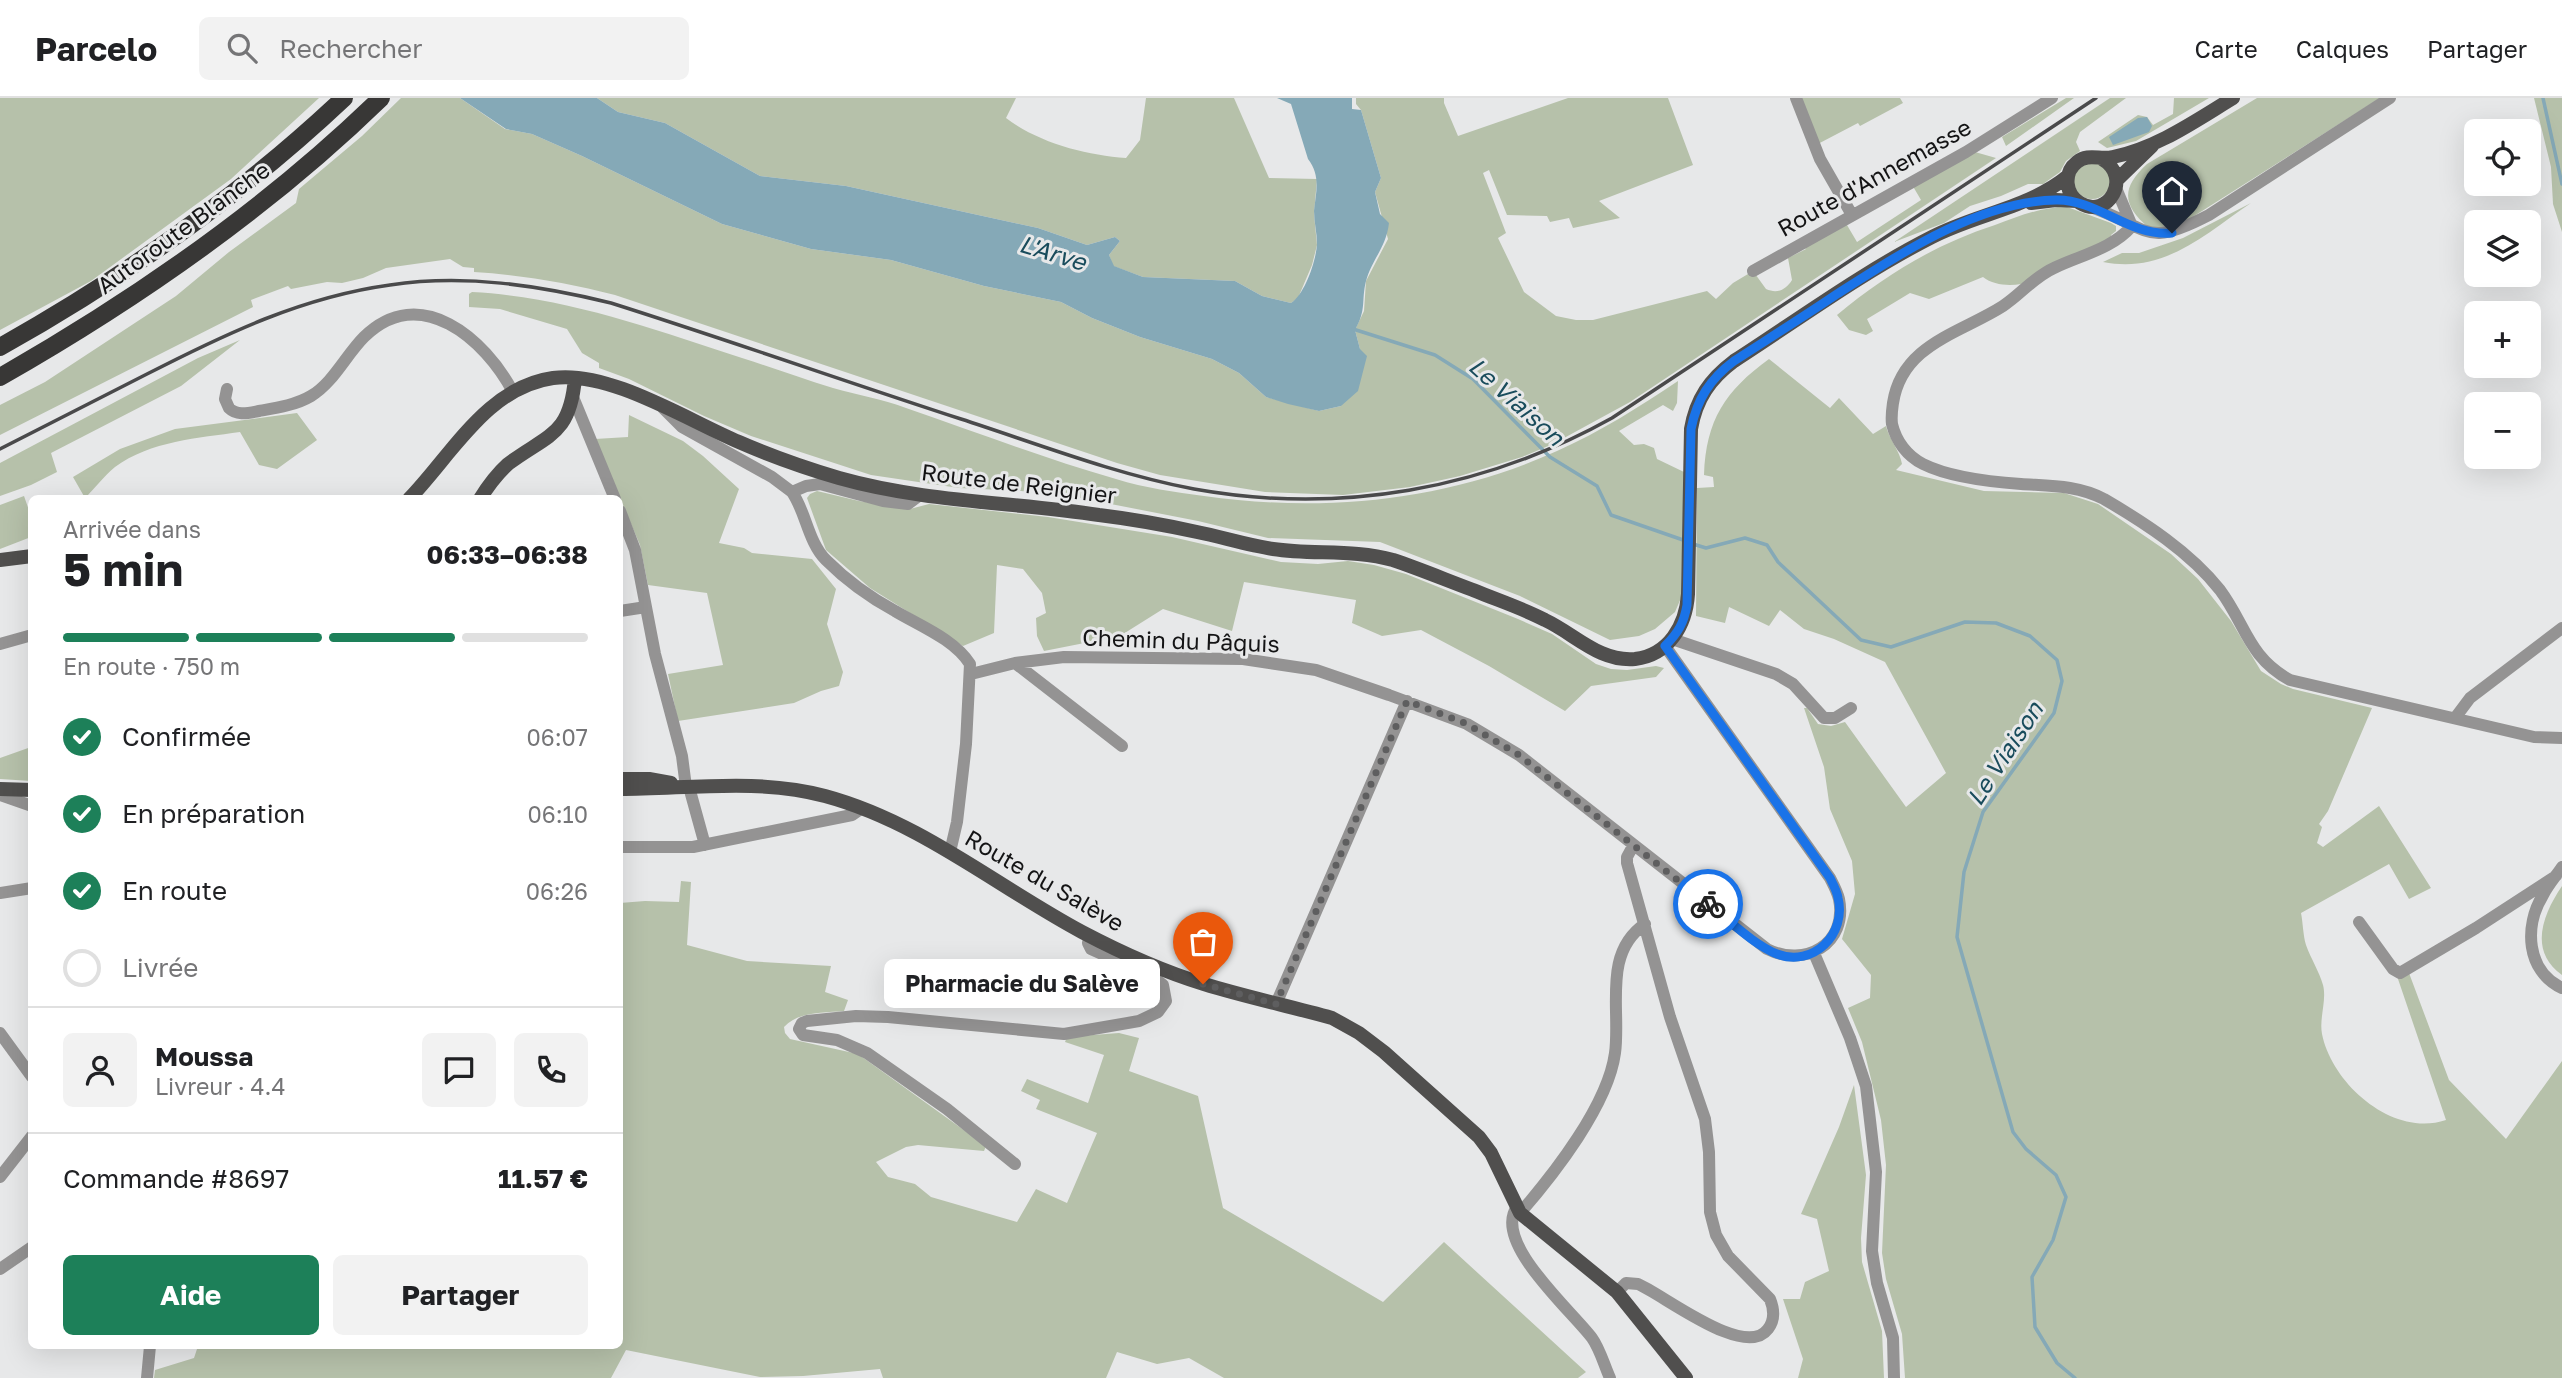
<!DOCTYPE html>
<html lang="fr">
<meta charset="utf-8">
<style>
:root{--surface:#fff;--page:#f2f2f2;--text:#202124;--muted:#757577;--line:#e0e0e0;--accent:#1d8059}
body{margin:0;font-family:"Golos Text",sans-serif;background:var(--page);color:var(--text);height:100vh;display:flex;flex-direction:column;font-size:26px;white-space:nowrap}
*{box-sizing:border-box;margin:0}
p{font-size:23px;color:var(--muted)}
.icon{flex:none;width:38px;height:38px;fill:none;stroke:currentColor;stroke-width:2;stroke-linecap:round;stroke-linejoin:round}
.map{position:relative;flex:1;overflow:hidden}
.sheet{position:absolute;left:28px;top:397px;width:595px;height:854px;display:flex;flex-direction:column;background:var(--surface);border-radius:10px;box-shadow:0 7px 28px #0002}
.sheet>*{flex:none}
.controls{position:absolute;left:2464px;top:21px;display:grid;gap:14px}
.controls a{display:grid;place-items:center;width:77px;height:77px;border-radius:10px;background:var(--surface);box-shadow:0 7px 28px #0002;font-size:35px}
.pin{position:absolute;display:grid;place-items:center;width:60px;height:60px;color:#fff;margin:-72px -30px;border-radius:50% 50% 50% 0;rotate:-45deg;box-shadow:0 0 7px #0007}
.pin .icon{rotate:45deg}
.courier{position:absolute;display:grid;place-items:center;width:70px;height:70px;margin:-35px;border:5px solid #1a73e8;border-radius:50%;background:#fff;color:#222;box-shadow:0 2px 9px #0007}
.bubble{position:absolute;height:49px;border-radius:10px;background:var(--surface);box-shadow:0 7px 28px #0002;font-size:23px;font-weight:700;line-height:49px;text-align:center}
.overview em{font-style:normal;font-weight:700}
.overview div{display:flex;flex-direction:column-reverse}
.overview{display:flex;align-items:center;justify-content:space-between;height:119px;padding:0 35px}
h1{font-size:46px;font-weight:700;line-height:52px}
.bar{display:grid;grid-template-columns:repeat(4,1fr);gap:10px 7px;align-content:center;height:84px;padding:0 35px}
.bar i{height:9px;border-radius:5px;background:var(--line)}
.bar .current{background:var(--accent)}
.bar p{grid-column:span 4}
.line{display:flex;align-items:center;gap:18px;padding:0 35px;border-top:2px solid var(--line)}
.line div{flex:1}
.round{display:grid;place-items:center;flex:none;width:74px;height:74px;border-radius:10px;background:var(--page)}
ol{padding:0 35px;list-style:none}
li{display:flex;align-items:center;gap:21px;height:77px}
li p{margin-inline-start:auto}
li .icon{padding:7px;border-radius:50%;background:var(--accent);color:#fff;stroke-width:4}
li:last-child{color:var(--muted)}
li i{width:38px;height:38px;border:4px solid var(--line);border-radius:50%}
.primary-button{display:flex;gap:14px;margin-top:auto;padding:14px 35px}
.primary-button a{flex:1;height:80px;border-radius:10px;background:var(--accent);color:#fff;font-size:28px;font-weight:700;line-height:80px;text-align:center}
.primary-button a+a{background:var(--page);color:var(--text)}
header{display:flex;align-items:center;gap:42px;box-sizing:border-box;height:98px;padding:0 35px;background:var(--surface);border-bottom:2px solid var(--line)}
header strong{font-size:33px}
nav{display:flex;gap:38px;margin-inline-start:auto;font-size:24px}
.search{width:490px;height:63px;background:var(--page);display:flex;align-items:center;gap:18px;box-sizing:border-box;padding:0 24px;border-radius:10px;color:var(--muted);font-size:26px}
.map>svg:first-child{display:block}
</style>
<header>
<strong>Parcelo</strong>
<div class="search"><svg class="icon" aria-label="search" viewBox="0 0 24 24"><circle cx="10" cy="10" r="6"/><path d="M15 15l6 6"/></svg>Rechercher</div>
<nav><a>Carte</a><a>Calques</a><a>Partager</a></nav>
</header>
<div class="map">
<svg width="2562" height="1280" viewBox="0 0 2562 1280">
<rect width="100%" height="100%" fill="#e7e8e9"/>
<path fill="#b6c1aa" d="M0 0H319L231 81 91 183 0 232Z
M401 0H460L505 31 532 36 582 58 722 126 811 151 891 162 984 188 1061 204 1092 220 1140 239 1212 261 1239 275 1266 299 1319 313 1341 308 1360 251 1355 232 1364 213 1366 183 1388 141 1375 94 1381 80 1361 12 1356 6V0H1444V5L1458 38 1568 0H1668L1693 67 1599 103 1620 120 1573 130 1569 120 1550 124 1547 118 1507 117 1489 72 1483 75 1506 135 1498 140 1524 194 1556 218 1576 222H1593L1707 193 1716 201 1733 185 1753 173 1766 191C1777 196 1786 192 1792 182L1788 160 1806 151 1801 146 1844 122 1857 144 1921 102 1911 85 1975 54 1996 60 1630 304 1553 346 1522 359 1460 378 1410 389 1343 397 1265 394 1160 377 1117 365 615 197C568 185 522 177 474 174V170L463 169 450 161 386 170 363 180 342 185 327 184 291 191 288 188 251 202 253 209 0 337V307L45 284 176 198 229 154 296 105 299 91 362 38Z
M597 0H1016L1006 20C1039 45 1086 57 1126 60L1140 42 1146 0H1234L1269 80 1317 81 1314 116 1317 147 1312 167 1298 200 1291 205 1262 198 1235 183 1143 179 1113 168 1109 157 1120 143 1115 139 1087 147 1038 130 846 88 760 78 665 25 618 14Z
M1796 0H1900L1903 5 1860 28 1858 25 1814 48Z
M2066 0H2074L2006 48 2002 39Z
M2110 0H2126L2080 34 2076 44 2080 53 2066 63 2060 74 2043 86H2028L2001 98 1970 108 1944 125 1894 144Z
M2174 0H2209L2136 43 2107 50 2098 44 2138 17 2147 19 2153 27 2173 16Z
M2257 0H2380L2180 127 2149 130C2122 107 2121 90 2147 66Z
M2534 0H2562V134L2553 106 2551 69Z
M2074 83a18 18 0 1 1 36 0a18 18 0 1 1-36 0Z
M2251 105C2204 137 2164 176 2103 164L2122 155H2139L2183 140Z
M2067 109 2111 125 2116 128V133L2111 137 2112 140 2021 186C2008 188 1993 187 1983 179L1929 201 1910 195 1867 221 1873 233 1866 237 1849 232 1837 217C1885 177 1936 146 1995 127 2019 118 2041 109 2067 109Z
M472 194C567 199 653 231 742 260 773 270 803 281 833 290 857 297 882 301 906 310 976 334 1046 361 1116 381 1145 390 1175 394 1204 398 1324 415 1446 403 1557 353 1600 334 1639 309 1678 283L1677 305 1673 313 1663 307 1619 333 1634 347 1644 346 1654 350 1657 361 1684 374 1681 500 1675 514 1655 531 1639 538 1610 542 1520 498 1380 444 1268 440 1198 423 1080 400 1021 393 959 390 871 377 751 338 704 318 629 281 599 270V265L582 255 567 231 500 211 469 209V196Z
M240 242 181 288 51 355 57 374 31 387 0 398V365L198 260Z
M1769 261 1830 310 1839 300 1873 336 1886 328C1889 341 1900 353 1902 366L1896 372 1984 393 2064 395 2098 406 2171 456 2198 481 2231 523 2261 573 2281 586 2293 591 2372 610 2328 713 2319 726 2322 729 2317 745 2323 749 2379 708 2431 790 2409 801 2389 766 2301 815C2303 825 2303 837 2306 847 2311 861 2319 873 2323 887 2327 902 2319 920 2322 936 2332 986 2393 1040 2446 1022L2398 881 2409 875 2449 982 2506 1041 2562 963V1280H1905L1902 1236 1886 1181 1882 1155 1886 1067 1881 1022 1862 944 1848 910 1870 900 1871 877 1842 841 1855 796 1852 763 1830 711 1824 669 1804 610H1807L1818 626 1831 628 1845 624 1906 709 1946 675 1885 564 1834 541 1804 531 1780 512 1769 528 1729 509 1725 525 1696 518 1697 390 1714 389 1713 379 1704 377C1706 322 1725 293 1769 261Z
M297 315 317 342 277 371 259 367 240 334C199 340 150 343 115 369 104 378 95 390 85 400L73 379 120 351 175 331Z
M629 317 683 343 703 358 739 391 719 445 744 450 752 455 812 461 836 491 827 526 843 574 839 588 821 593 794 605 678 623 668 576 723 567 707 495 648 487 640 447 595 341 628 339Z
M817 393 859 403 910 411 929 406 1048 419 1172 439 1281 464 1318 466 1348 463 1374 467 1406 476 1518 521 1552 536 1596 566 1611 571 1627 572 1656 568 1664 570 1656 579 1591 588 1565 613 1489 568 1421 532 1382 538 1352 525 1356 502 1244 484 1232 533 1163 511 1120 538 1044 553 1037 538 1036 520 1046 515 1042 495 1023 471 997 467 994 535 963 548 870 490 826 452 807 400 810 396Z
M24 398 31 418V439L0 451V407Z
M31 649V683L0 681V660Z
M681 783 691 784 687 847 747 863 831 868 825 894 848 902 844 913C824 915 799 913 784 929L785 935 790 941 858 956 986 1048 984 1053 918 1047 906 1049 876 1064 888 1079 915 1086 931 1099 1017 1124 1036 1091 1067 1105 1097 1035 1036 1011 1040 1002 1021 993 1027 981 1088 1005 1104 957 1065 944 1067 939 1119 935 1139 940 1129 973 1198 998 1223 1110 1383 1204 1444 1144 1586 1274 1578 1280H1224L1189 1260 1157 1266 1117 1254 1106 1280H883L880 1271 803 1278 760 1279 626 1252 611 1280H154L155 1272 194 1260 198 1248H620V805L645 803 679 804Z
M2562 788V877C2528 853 2543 816 2562 788Z
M1854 987 1866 1077 1861 1140 1862 1164 1882 1233 1884 1280H1798L1803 1261 1783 1201H1800L1805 1184 1829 1173 1817 1121 1801 1116 1839 1029Z"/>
<path fill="#85a9b7" d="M460 0H597L618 14 665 25 760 78 846 88 1038 130 1087 147 1115 139 1120 143 1109 157 1114 168 1143 179 1235 183 1262 198 1291 205C1305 196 1316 163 1317 146 1317 135 1314 124 1314 113 1316 94 1321 78 1308 61L1291 6 1277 0H1352V11L1361 12 1381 80 1375 94 1380 116 1389 125C1386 150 1372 161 1366 183 1361 203 1367 211 1355 232L1360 251 1367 258 1358 293 1341 308 1319 313 1288 306 1266 299 1239 275 1212 261 1140 239 1092 220 1061 204 984 188 891 162 811 151 722 126 582 58 532 36 506 31Z
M2147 19 2152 28 2149 34 2113 47 2109 39 2138 20Z"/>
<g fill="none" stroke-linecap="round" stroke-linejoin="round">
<path stroke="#85a9b7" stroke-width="3.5" d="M2543 0 2562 86
M1353 231 1435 257 1473 281 1550 359 1597 388 1611 417 1686 443
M1693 446 1706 450 1745 440 1767 447 1778 464 1861 542 1891 549 1965 524 1996 525 2030 538 2057 562 2062 583 2054 615 1983 714 1964 774 1957 839 2013 1034 2026 1051 2056 1077 2066 1099 2053 1142 2032 1179 2035 1229 2057 1265 2075 1280"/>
<path stroke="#949393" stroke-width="12" d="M1796 0 1820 61 1852 117
M2116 90 2132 128
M2091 109C2151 130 2144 151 2209 117L2390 0
M2132 128C2112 151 2081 157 2054 170 2034 179 2021 196 2003 208 1961 235 1902 246 1893 305 1892 312 1891 318 1892 326 1896 343 1907 358 1923 366 1949 379 1992 384 2021 386 2050 388 2077 387 2104 401 2145 425 2190 454 2220 492 2246 527 2248 559 2290 582L2534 639 2562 640
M1753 173 1966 54 2052 0
M227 291 225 301 229 310C237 318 248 315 259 313 276 310 296 307 311 298 333 285 346 257 364 239 420 184 485 241 513 294
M573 299 615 401
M663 310 682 329 772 379 792 394
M920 397 908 406 883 403 820 386 806 388 792 394C806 414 808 444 826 462 845 481 871 500 895 513 920 528 954 541 970 566L966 646 957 724 950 754
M620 413 635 452 655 556 682 658 686 689
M620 513 646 509
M1672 541 1776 576 1793 586 1824 620H1835L1851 610
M0 546 32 537
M1015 565 1122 648
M971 576 1015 565 1064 559 1243 561 1316 572 1389 597 1467 626 1519 657 1767 851C1805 870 1848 846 1839 801 1837 793 1833 786 1830 780L1665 548
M2455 620 2470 600 2562 530
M689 689 705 747
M0 697 32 708
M620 749H693L852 717 862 710
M2562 769C2556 778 2548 787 2543 797 2524 828 2526 873 2562 890
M0 795 32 790
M2359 824 2393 871 2400 875 2476 830 2556 778
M1814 855 1850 940 1866 988 1876 1074 1872 1153 1877 1185 1893 1240 1894 1280
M1276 906 1407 603
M0 935 32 979
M1015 1066 947 1011 867 955 837 942 803 937 799 931 802 925 807 923 856 918 888 919 1064 936 1139 923 1158 914 1166 903 1163 887 1153 879 1091 851 1088 845 1090 838
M0 1079 32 1038
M1517 1109C1492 1144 1571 1212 1592 1240 1600 1251 1604 1267 1610 1280
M1520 1115C1554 1076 1608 1007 1615 955 1621 912 1602 855 1645 826
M0 1171 32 1149
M1617 1194 1626 1185 1638 1186C1664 1197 1745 1262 1768 1231 1775 1222 1774 1211 1770 1201L1728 1158 1716 1137 1710 1114 1709 1054 1705 1021 1670 919 1627 765V759L1633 748
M147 1280 150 1248"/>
<path stroke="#504f4e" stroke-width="14" d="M2102 61C2133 79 2108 122 2080 105 2065 96 2063 75 2077 64 2088 55 2100 62 2113 59 2157 50 2195 23 2233 0
M2117 82 2152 48
M2031 105 2056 102 2077 103
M409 401C451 358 487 289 553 280 609 272 687 322 739 344 771 358 805 370 839 380 924 404 1012 404 1099 417 1132 421 1165 427 1197 434 1222 439 1247 447 1273 451 1313 457 1354 451 1393 462 1420 471 1446 482 1473 492 1497 502 1522 510 1545 522 1575 536 1599 564 1635 561 1669 557 1686 527 1688 496L1691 331C1696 301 1710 281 1734 263 1799 221 1863 174 1932 139 1976 116 2029 110 2068 78
M480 401C488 388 497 376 508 366 548 336 570 338 575 280
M0 462 32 458
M620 681H649L671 685
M0 691 32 692
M620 691C687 691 759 680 825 698 921 724 996 788 1082 834 1118 853 1165 874 1204 886 1246 899 1289 908 1332 920L1359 935 1384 954 1479 1039 1491 1055 1520 1115 1617 1194 1686 1280"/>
<path stroke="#383736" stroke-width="18" d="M0 249C125 179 240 98 344 0
M0 279C137 201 268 110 381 0"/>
<path stroke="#4a4a4b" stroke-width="3.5" d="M0 351C49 326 98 301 147 276 225 236 302 199 390 187 464 176 538 187 611 205 728 242 844 283 961 321 1038 346 1115 376 1194 391 1339 417 1483 392 1612 320L2096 0"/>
</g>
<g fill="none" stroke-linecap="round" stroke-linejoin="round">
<path stroke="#5e5e5f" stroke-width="7" stroke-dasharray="0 12.6" d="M1203 886 1276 906 1407 603 1467 626 1519 657 1708 806"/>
<path stroke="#1a73e8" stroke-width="9" d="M1708 806C1728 821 1754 847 1777 856 1813 870 1847 836 1838 800 1837 793 1833 786 1830 780L1665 548C1678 535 1684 525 1687 507L1691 331C1697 301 1710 281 1734 263 1768 241 1803 219 1837 196 1900 156 1979 103 2056 102 2098 101 2129 139 2172 135"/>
</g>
<g text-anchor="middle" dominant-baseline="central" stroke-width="6" stroke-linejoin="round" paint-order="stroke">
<g font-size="23" fill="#141415" stroke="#e7e8e9">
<text transform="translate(1874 79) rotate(-29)">Route d'Annemasse</text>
<text transform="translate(183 129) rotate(-36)">Autoroute Blanche</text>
<text transform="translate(1019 385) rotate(7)">Route de Reignier</text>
<text transform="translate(1181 542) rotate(2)">Chemin du Pâquis</text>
<text transform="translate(1045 782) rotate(30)">Route du Salève</text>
</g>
<g font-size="24" font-style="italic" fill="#194c5c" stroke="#e7e8e9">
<text transform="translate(1053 154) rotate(17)">L'Arve</text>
<text transform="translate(1517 303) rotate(42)">Le Viaison</text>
<text transform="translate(2004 655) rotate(-57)">Le Viaison</text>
</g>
</g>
</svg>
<div class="controls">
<a><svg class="icon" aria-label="locate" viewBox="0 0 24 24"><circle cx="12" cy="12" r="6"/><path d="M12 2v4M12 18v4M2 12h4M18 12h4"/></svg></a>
<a><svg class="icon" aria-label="layers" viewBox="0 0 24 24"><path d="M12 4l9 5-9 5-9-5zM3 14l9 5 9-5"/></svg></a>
<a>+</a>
<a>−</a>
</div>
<div class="pin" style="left:1203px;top:886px;background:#ea580c"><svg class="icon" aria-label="bag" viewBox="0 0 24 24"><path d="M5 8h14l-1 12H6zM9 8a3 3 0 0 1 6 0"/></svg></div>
<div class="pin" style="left:2172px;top:135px;background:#1f2937"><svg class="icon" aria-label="home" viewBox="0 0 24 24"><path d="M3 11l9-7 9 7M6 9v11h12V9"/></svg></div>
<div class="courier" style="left:1708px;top:806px"><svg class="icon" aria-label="bike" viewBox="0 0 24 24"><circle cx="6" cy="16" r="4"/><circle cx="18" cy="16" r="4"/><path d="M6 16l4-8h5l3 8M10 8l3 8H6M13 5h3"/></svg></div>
<div class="bubble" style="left:884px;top:861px;width:276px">Pharmacie du Salève</div>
<section class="sheet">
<div class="overview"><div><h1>5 min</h1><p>Arrivée dans</p></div><em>06:33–06:38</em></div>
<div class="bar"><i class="current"></i><i class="current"></i><i class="current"></i><i></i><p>En route · 750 m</p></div>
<ol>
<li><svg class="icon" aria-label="check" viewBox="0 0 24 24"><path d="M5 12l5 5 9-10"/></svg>Confirmée<p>06:07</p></li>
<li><svg class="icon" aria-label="check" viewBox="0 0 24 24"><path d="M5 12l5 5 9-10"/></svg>En préparation<p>06:10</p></li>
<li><svg class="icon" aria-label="check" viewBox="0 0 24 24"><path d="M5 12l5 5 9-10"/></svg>En route<p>06:26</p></li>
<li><i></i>Livrée</li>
</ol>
<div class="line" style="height:126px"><a class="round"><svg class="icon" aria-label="person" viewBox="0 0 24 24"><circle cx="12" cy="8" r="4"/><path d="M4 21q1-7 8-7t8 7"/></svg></a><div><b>Moussa</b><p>Livreur · 4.4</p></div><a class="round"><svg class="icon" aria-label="chat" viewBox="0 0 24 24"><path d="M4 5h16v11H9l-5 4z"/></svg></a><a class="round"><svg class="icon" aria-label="phone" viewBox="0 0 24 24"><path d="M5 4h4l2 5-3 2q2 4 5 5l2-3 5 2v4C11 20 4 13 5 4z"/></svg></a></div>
<div class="line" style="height:91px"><div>Commande #8697</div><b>11.57 €</b></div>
<div class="primary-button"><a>Aide</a><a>Partager</a></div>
</section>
</div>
